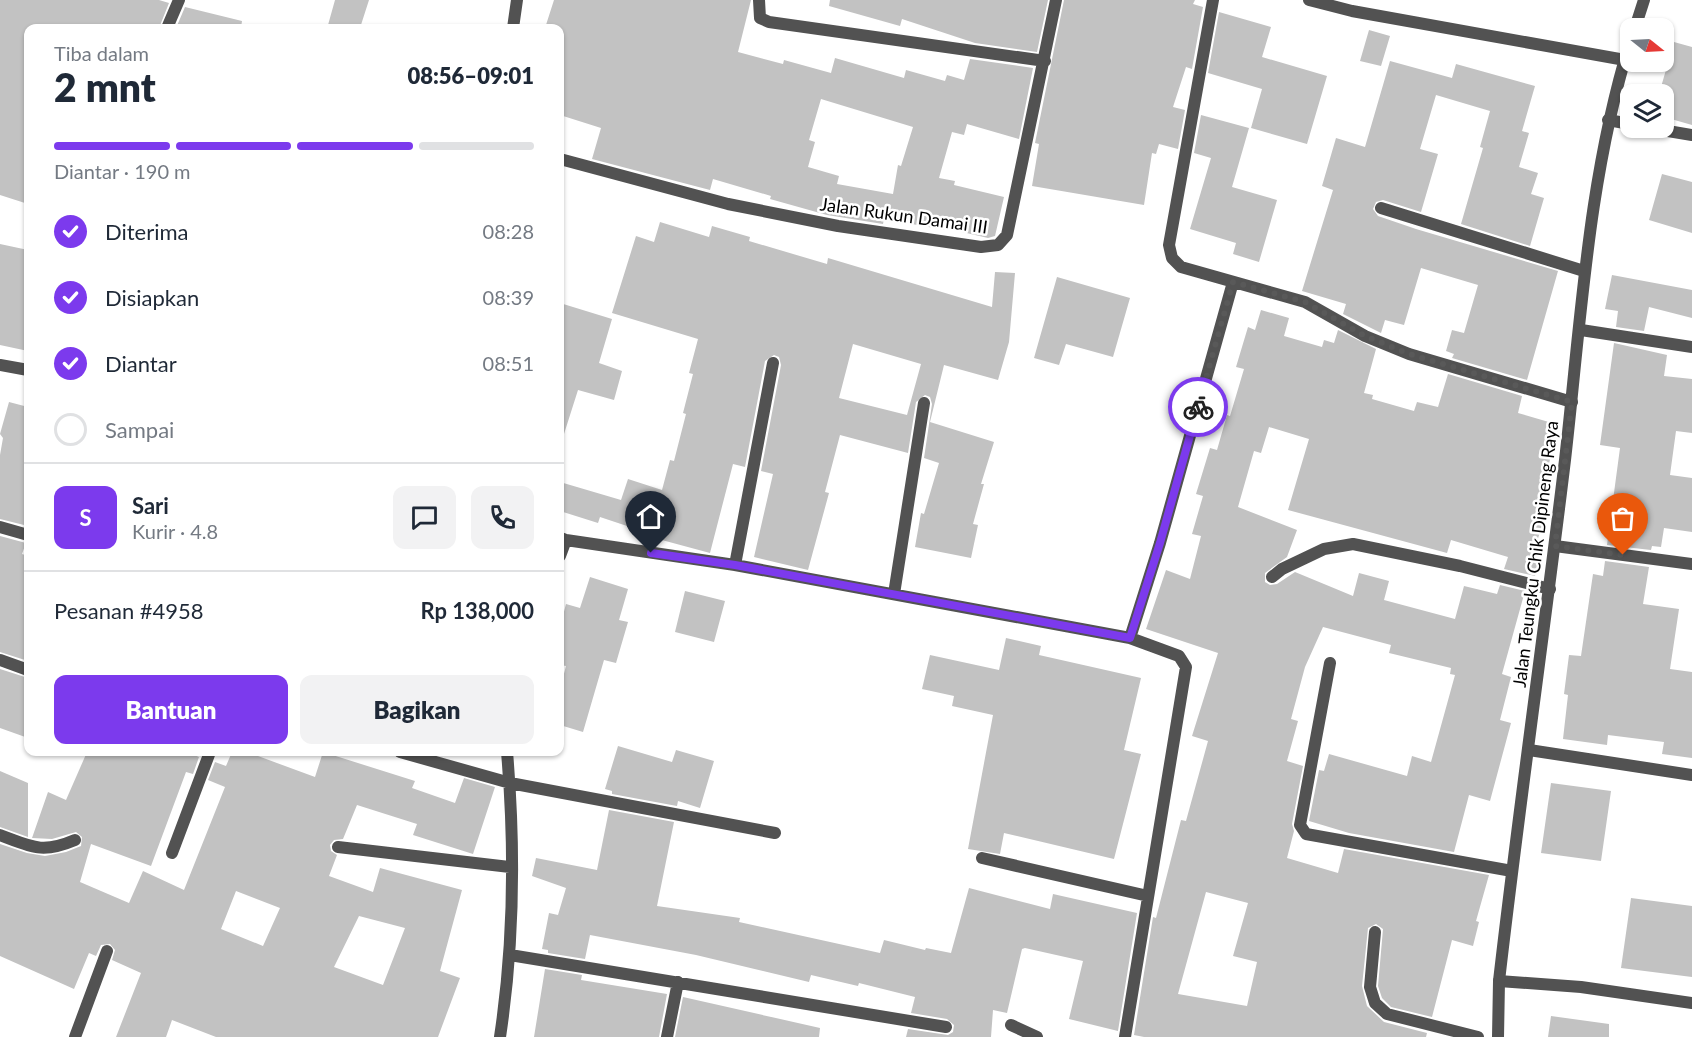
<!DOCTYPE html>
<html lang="id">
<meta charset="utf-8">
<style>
:root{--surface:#fff;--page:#f2f2f3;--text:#1f2937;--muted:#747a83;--line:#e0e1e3;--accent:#7c3aed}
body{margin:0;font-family:Lato,sans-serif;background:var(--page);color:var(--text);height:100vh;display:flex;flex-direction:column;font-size:22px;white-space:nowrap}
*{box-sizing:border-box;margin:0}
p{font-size:20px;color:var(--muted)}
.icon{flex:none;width:33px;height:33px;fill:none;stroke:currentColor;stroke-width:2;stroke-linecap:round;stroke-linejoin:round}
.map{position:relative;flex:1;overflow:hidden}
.drawer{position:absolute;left:24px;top:24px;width:540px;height:732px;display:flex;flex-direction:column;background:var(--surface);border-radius:12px;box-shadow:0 2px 4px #0004}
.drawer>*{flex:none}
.needle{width:39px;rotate:108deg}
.tools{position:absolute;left:1620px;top:18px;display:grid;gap:12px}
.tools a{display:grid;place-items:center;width:54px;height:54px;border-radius:12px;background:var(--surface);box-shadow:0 2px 4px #0004;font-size:30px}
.pin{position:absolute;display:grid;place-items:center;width:51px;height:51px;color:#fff;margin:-62px -26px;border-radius:50% 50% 50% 0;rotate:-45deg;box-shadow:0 0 6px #0007}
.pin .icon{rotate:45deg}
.courier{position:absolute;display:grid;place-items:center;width:60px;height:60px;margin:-30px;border:4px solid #7c3aed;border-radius:50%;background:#fff;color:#222;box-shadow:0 2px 8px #0007}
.overview em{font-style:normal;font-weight:800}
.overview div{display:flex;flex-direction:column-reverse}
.overview{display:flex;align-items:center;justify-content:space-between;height:102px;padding:0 30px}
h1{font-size:39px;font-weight:800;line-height:45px}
.bar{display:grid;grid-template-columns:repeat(4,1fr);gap:9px 6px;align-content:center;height:72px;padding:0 30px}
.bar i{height:8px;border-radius:4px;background:var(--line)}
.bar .current{background:var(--accent)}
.bar p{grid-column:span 4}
.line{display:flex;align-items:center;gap:15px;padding:0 30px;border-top:2px solid var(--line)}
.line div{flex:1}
.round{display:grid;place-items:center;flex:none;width:63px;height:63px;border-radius:12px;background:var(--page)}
ol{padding:0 30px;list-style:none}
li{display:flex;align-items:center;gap:18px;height:66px}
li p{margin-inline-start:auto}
li .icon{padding:6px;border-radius:50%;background:var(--accent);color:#fff;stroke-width:4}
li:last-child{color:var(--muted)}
li i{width:33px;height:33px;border:3px solid var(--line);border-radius:50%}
.action{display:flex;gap:12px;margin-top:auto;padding:12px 30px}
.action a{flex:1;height:69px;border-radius:12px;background:var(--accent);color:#fff;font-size:24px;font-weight:800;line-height:69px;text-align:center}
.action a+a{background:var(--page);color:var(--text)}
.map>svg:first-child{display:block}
</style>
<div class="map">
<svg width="1692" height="1037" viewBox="0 0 1692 1037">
<rect width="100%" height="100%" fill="#fff"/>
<path fill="#c2c2c2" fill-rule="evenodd" d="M0 0H159L169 3 159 28H28V204L0 195Z
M335 0H369L360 28H340L328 25Z
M554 0H751L738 52 783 64 784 60 831 73 835 58 904 78 906 70 945 81 947 75 964 80 970 59 1033 68 1019 139 967 124 964 135 952 132 939 178 955 181 954 185 1004 197 995 236 988 238 945 228V230L884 219 883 224 827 215 770 199 771 196 713 179 710 190 592 159 601 128 560 115V28H545ZM821 99 913 127 901 166 898 165 893 194 837 184 839 176 808 167 815 142 809 140Z
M830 0H1048L1037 52 975 43 902 19 900 26 829 6Z
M1064 0H1195L1193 4 1203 7 1192 69 1186 67 1173 107 1185 110 1178 149 1159 144 1156 154 1152 153 1144 205 1032 186 1039 144 1035 143Z
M185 7 242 21 241 28H176Z
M1219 12 1271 27 1262 57 1327 76 1307 144 1251 128 1262 89 1208 73Z
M1369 30 1390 36 1381 66 1360 61Z
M1674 42 1692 47V125L1664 117V94H1659Z
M1390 61 1452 78 1456 64 1535 86 1522 131 1529 133 1519 167 1538 173 1531 194 1544 198 1530 246 1461 224 1483 148 1480 147 1490 111 1436 95 1420 149 1438 154 1421 212 1383 200 1376 202 1373 209 1378 216 1416 229 1558 271 1527 380 1452 358 1454 354 1446 351 1452 330 1464 333 1478 285 1421 268 1404 325 1385 320 1381 333 1343 314 1346 304 1302 291 1333 190 1322 186 1336 138 1365 147Z
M1201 115 1249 128 1232 187 1277 200 1259 262 1233 254 1236 243 1190 229 1211 158 1194 153Z
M1662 174 1692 182V233L1649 220Z
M660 222 709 237 712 226 750 237 749 241 827 264 828 258 992 307 995 272 1015 273 1009 342 998 380 944 365 930 422 994 442 981 484H984L973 524 978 525 971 558 915 547 921 513 924 514 939 463 924 458 932 404 930 397 925 395 916 402 908 453 840 435 825 492 829 493 808 570 754 557 773 474 761 471 781 365 779 357 774 355 765 361 745 467 733 464 710 553 647 536 648 533 600 517 598 523 560 511V482L621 500 628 479 662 490 670 460 674 461 686 414 683 413 693 374 689 373 698 339 612 313 636 236 654 242ZM853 344 921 364 907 415 839 398Z
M0 244 28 250V351L0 345Z
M1612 275 1692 290V318L1649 307 1644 331 1616 327 1618 311 1605 309Z
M1057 277 1130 298 1113 357 1066 344 1059 365 1034 358Z
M560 303 612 319 599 363 622 371 614 400 578 390 564 434H560Z
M1261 310 1289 318 1284 336 1322 347 1324 340 1334 343 1338 330 1376 349 1364 393 1373 395 1372 399 1414 411 1417 402 1438 407 1448 374 1522 396 1518 413 1559 425 1535 517 1544 519 1536 545 1543 547 1535 576 1504 569 1508 557 1451 540 1447 553 1288 510 1309 439 1269 427 1261 453 1254 451 1238 507 1297 530 1287 557 1265 573V582L1270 585 1277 584 1295 572 1353 596 1359 573 1389 581 1384 600 1455 619 1464 586 1497 594 1500 585 1525 591 1502 674 1511 677 1500 720 1511 723 1490 801 1469 795 1454 852 1349 833 1309 821 1319 770 1324 771 1329 754 1407 776 1412 756 1431 762 1455 675 1450 674 1451 668 1389 653 1391 645 1323 627 1305 667 1291 719 1298 721 1287 761 1303 766 1292 824 1294 831 1287 858 1338 873 1344 849 1489 875 1476 921 1479 922 1473 946 1452 940 1432 1017 1391 1007 1382 998 1378 986 1383 929 1376 924 1368 928 1362 986 1367 1006 1384 1022 1427 1033 1426 1037H1144L1134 1035 1153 917 1156 918 1181 820 1186 821 1208 741 1192 736 1218 653 1146 629 1166 570 1190 579 1201 536 1192 534 1203 496 1196 494 1210 448 1217 450 1227 415 1230 416 1244 369 1236 367 1248 327 1255 330ZM1206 892 1248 903 1233 956 1257 962 1247 1006 1178 994Z
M1614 343 1667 355 1664 376 1692 379V433L1676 431 1670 475 1692 478V532L1664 528 1661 547 1652 546 1651 550 1607 545 1620 448 1600 445Z
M9 402 28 407V526L0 519V455L3 438 0 434Z
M0 536 26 543 22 554 28 556V661L0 652Z
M1605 561 1649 567 1643 604 1679 609 1670 669 1692 672V758L1662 754 1664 742 1608 735 1607 745 1563 739 1568 695 1564 694 1569 655 1581 656 1593 574 1603 576Z
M590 577 628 589 619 620 628 622 616 663 604 660 583 732 560 725V689L566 666 560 665V627L566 604 580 608Z
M685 591 725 601 714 642 675 632Z
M1006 638 1041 646 1039 655 1141 678 1124 750 1141 754 1114 859 1004 833 1000 854 968 849 993 715 952 706 954 696 922 689 930 655 999 670Z
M0 669 28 678V738L0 728Z
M618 746 672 762 676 750 714 761 700 808 678 801 677 806 612 794V791L605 789Z
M87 752H193L192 754 199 757 193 774 186 772 151 866 91 844 80 882 129 903 143 871 184 890 225 787 208 780 215 762 226 766 232 752H247L315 777 323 752 415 781 412 788 455 803 464 778 495 787 473 854 413 835 417 824 357 805 343 839 334 840 330 845 331 851 337 855 329 876 373 892 380 868 462 890 440 971 460 978 438 1037H216L172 1020 166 1037H116L141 973 112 960 115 950 110 944 101 945 96 956 89 953 74 989 0 956V844L27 853 45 856 66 852 81 846 82 837 76 832 52 839 32 838 48 792 66 800ZM236 891 280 908 263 946 221 929ZM359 916 405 928 383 985 334 967Z
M0 771 28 783V837L0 827Z
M1551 783 1611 791 1601 861 1541 853Z
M609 810 674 822 657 906 740 918 739 922 880 953 884 940 925 950 926 948 951 953 969 888 1050 909 1053 894 1137 913 1118 1031 1069 1019 1083 961 1025 948 1022 949 1007 1013 993 1010 991 1037H906L908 1029 948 1035 953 1032 954 1025 947 1019 911 1013 915 997 859 983 858 986 811 975 809 982 696 955 590 935 585 959 548 953V950L542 949 549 913 558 915 566 888 532 876 536 858 597 870Z
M1631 898 1692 906V977L1621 968Z
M545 969 582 975 581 980 667 994 659 1037H534Z
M683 997 820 1028 819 1037H675Z
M1551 1016 1609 1024V1037H1548Z"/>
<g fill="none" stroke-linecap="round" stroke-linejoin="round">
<path stroke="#525252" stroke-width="12" d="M759 0 760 18 769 22 1045 61
M1213 0 1169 245 1172 258 1181 267 1305 302 1365 336 1409 354 1572 402
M1309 0 1352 11 1625 60
M167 28 179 0
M513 28 517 0
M1608 120 1630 124
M1650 128 1692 135
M560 159 728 204 838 226 981 247 998 245 1007 235 1056 0
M1381 208 1584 271
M1581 330 1692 347
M0 365 28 370
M0 527 28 535
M566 540 735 565 1130 638
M1555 546 1692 564
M560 556 566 540 561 538
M735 565 773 363
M1272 577 1282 569 1324 549 1353 544 1460 566 1550 589
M894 594 924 403
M0 660 28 670
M1330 663 1300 825 1306 834 1512 871
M1529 750 1692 775
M400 752 510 783 775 833
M0 835C32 847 42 854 75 840
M338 847 510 867
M172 853 210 752
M982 858 1148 896
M1375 932 1370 987 1375 1003 1387 1014 1478 1037
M510 955 946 1027
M1499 981 1581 987 1692 1003
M1011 1025 1037 1037
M75 1037 107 951
M500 1037C514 944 515 846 507 752
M667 1037 678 982
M1125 1037 1186 667 1179 656 1130 638 1160 543 1233 282"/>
<path stroke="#525252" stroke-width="12" d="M1635 28 1644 0
M1498 1037 1499 981C1519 807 1544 634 1565 460 1581 320 1588 178 1630 42"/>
</g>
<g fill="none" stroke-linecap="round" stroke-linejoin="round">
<path stroke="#595959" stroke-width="6" stroke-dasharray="0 10.8" d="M1198 407 1233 282 1305 302 1365 336 1409 354 1572 402 1555 546 1623 555"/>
<path stroke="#7c3aed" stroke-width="8" d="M651 553 735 565 1130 638 1160 543 1198 407"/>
</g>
<g text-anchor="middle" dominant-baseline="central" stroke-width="5" stroke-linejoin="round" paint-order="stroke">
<g font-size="18" fill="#000" stroke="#fff">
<text transform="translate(904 215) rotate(8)">Jalan Rukun Damai III</text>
<text transform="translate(1535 554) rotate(-83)">Jalan Teungku Chik Dipineng Raya</text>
</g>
</g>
</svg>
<div class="tools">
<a><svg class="needle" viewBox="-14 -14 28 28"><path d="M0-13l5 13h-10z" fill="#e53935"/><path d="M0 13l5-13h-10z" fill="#747a83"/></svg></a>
<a><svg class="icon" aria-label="layers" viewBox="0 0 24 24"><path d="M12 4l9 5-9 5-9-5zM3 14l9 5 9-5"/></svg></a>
</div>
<div class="pin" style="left:1623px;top:555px;background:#ea580c"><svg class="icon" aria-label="bag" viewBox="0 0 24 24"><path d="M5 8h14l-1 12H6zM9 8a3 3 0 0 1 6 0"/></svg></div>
<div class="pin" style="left:651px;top:553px;background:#1f2937"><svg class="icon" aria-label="home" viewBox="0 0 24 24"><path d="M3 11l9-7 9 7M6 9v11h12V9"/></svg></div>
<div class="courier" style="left:1198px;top:407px"><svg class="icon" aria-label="bike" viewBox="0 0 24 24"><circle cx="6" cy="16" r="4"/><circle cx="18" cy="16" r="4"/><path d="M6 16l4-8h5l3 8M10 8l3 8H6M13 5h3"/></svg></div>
<section class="drawer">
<div class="overview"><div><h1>2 mnt</h1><p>Tiba dalam</p></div><em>08:56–09:01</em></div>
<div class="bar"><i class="current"></i><i class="current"></i><i class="current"></i><i></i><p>Diantar · 190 m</p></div>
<ol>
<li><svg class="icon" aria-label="check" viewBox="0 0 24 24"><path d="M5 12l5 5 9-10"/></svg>Diterima<p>08:28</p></li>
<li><svg class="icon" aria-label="check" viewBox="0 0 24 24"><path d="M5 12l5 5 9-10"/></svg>Disiapkan<p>08:39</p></li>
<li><svg class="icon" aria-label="check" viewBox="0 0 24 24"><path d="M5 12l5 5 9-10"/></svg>Diantar<p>08:51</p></li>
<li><i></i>Sampai</li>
</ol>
<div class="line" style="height:108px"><b class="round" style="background:var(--accent);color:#fff">S</b><div><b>Sari</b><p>Kurir · 4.8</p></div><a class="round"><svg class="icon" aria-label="chat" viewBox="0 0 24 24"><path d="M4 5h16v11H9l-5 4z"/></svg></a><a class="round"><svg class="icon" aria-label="phone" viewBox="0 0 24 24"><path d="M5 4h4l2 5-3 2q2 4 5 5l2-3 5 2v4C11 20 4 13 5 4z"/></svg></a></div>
<div class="line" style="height:78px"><div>Pesanan #4958</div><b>Rp 138,000</b></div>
<div class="action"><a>Bantuan</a><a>Bagikan</a></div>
</section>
</div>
